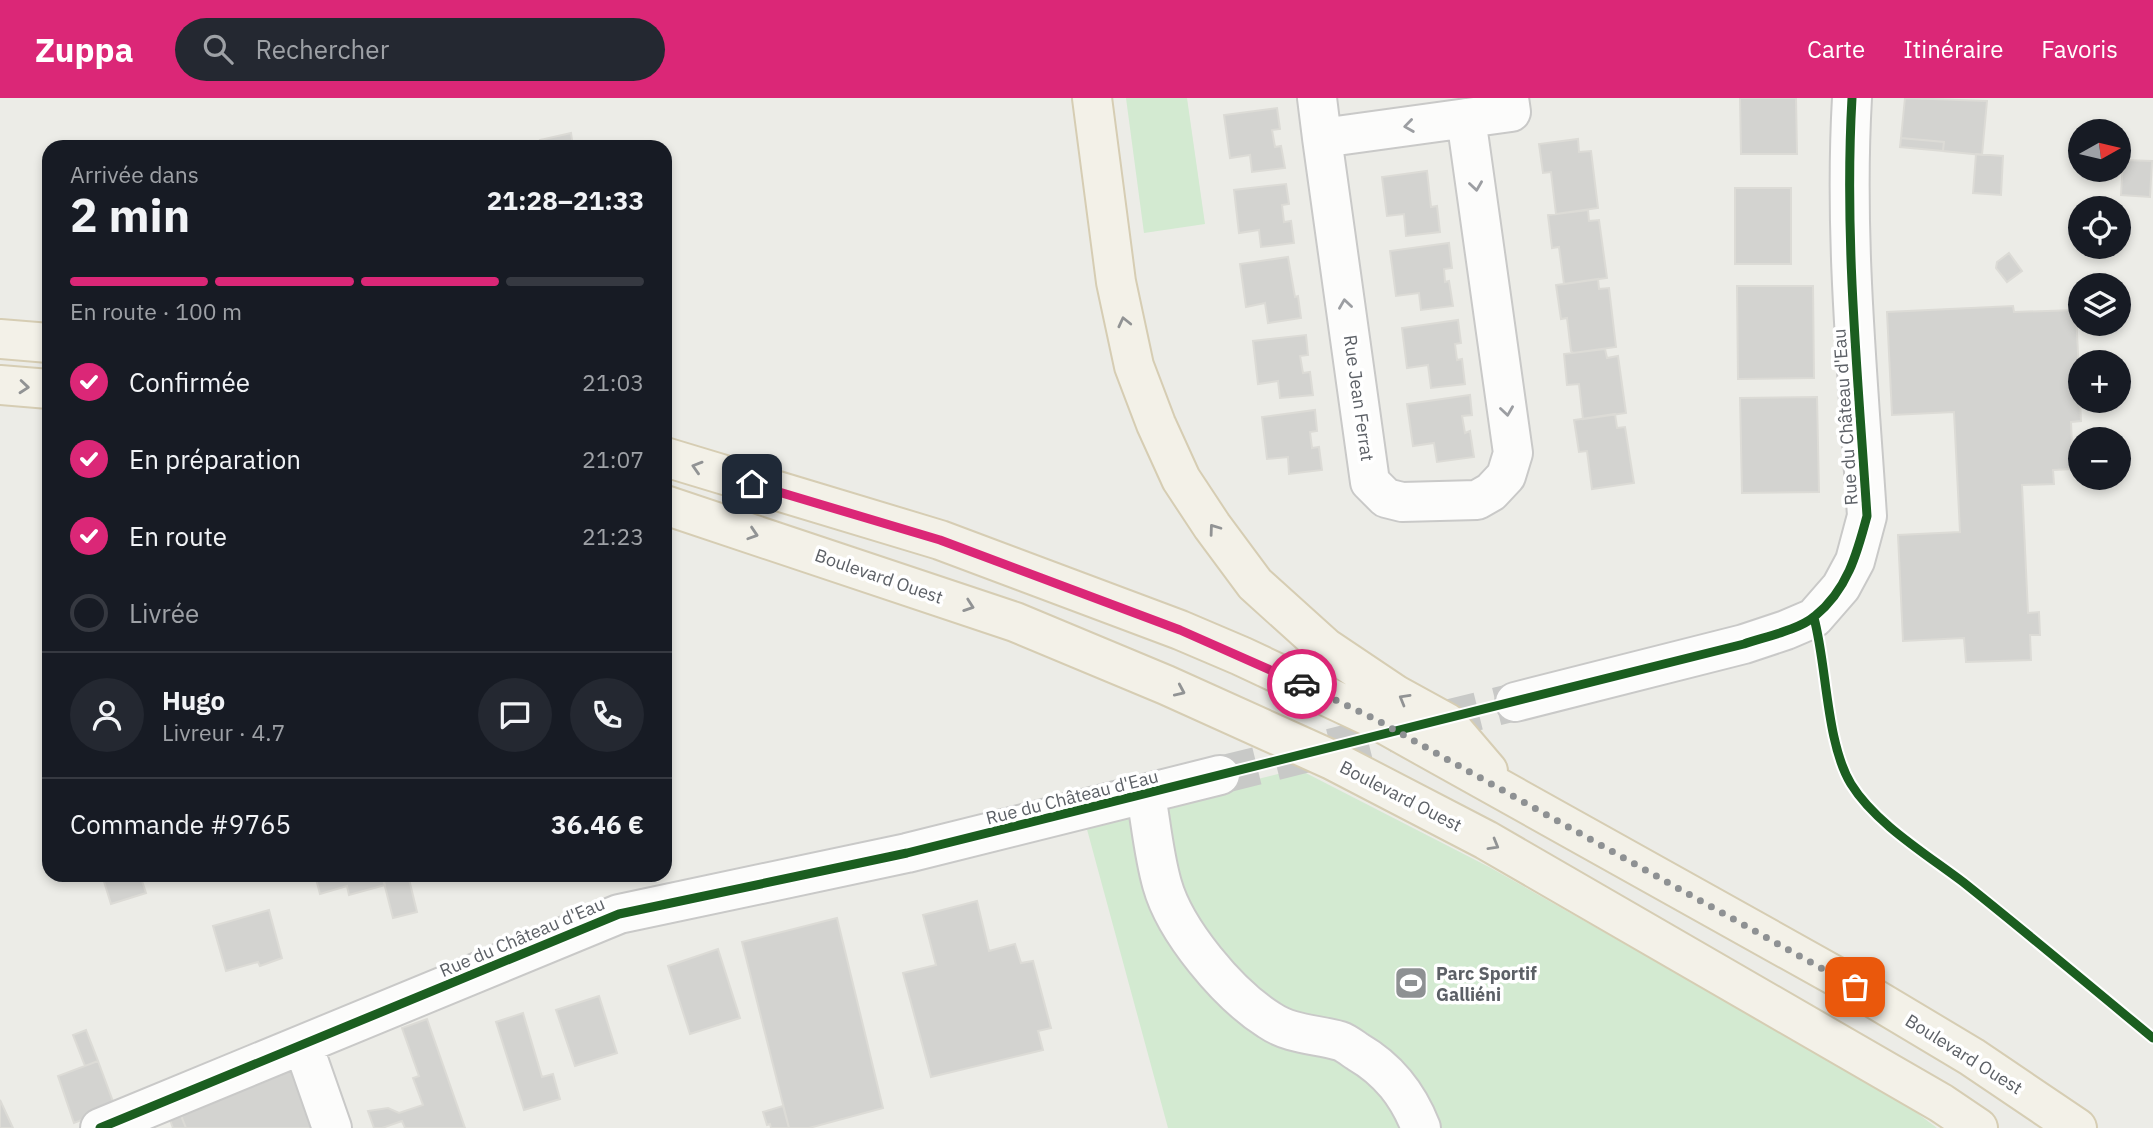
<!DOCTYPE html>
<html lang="fr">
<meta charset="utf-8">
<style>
:root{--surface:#171b24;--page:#242831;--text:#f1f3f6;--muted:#9ea1a6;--line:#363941;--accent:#db2777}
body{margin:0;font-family:"IBM Plex Sans",sans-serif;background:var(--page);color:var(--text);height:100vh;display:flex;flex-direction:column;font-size:26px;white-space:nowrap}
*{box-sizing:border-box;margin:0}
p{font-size:23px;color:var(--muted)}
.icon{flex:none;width:38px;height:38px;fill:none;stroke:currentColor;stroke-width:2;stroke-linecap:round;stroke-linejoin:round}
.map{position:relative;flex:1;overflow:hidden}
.sheet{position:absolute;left:42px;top:42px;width:630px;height:742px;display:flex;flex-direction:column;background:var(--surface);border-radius:21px;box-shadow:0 4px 10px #0003}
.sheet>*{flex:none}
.needle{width:46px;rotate:82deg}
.controls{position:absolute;left:2068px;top:21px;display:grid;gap:14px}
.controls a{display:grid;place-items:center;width:63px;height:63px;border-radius:50%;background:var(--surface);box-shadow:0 4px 10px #0003;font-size:35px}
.pin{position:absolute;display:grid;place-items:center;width:60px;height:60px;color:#fff;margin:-30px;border-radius:14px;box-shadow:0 4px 10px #0006}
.courier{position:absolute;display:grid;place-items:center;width:70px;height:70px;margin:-35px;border:5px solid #db2777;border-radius:50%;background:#fff;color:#222;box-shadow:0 2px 9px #0007}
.headline em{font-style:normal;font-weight:700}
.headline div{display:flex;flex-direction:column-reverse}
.headline{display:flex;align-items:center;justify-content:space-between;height:119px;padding:0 28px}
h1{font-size:46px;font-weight:700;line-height:52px}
.bar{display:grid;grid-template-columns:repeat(4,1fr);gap:10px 7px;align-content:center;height:84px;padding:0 28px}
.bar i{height:9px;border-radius:5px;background:var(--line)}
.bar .on{background:var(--accent)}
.bar p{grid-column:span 4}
.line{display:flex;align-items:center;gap:18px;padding:0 28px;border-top:2px solid var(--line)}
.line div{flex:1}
.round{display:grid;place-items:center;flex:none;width:74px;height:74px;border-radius:37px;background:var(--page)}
ol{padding:0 28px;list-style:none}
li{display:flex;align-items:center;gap:21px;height:77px}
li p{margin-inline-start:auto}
li .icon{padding:7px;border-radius:50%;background:var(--accent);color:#fff;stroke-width:4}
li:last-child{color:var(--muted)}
li i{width:38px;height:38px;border:4px solid var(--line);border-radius:50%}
header{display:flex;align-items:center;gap:42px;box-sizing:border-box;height:98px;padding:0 35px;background:var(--accent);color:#fff}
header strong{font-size:33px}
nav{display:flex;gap:38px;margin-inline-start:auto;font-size:24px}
.search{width:490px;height:63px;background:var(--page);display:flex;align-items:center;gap:18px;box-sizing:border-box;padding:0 24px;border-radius:38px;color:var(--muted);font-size:26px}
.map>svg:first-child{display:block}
</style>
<header>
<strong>Zuppa</strong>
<div class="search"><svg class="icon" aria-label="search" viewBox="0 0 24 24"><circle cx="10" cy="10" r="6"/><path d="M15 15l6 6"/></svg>Rechercher</div>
<nav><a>Carte</a><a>Itinéraire</a><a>Favoris</a></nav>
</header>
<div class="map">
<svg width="2153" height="1030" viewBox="0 0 2153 1030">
<rect width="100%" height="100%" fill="#ecece7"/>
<path fill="#d3ead1" d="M1126 0H1187L1205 126 1144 135Z
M1298 671 1491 770 1897 1000 1937 1030H1168L1085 724Z"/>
<path fill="#d3d3d0" stroke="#dcdbd6" stroke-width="2" d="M1740 0H1796L1797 56H1741Z
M1905 0 1987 3 1982 57 1943 53 1944 44 1901 40Z
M1277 10 1280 31 1272 32 1275 49 1281 48 1285 70 1252 74 1250 57 1230 60 1224 17Z
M571 35 573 49H541L540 42Z
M1901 40 1944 44 1943 53 1900 49Z
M1578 41 1579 54 1591 53 1598 110 1556 116 1551 74 1543 75 1539 46Z
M1976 56 2003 58 2001 97 1973 95Z
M2123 62 2152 63 2150 99 2121 97Z
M1427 73 1431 109 1437 108 1440 134 1406 138 1404 116 1387 118 1382 79Z
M1286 86 1289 106 1282 107 1284 124 1291 123 1294 145 1261 149 1259 132 1239 135 1234 92Z
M1735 90H1791V166H1735Z
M1588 112 1589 123 1599 122 1607 180 1564 186 1559 149 1552 150 1548 117Z
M1449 145 1452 170 1444 171 1445 184 1449 183 1453 208 1421 212 1419 195 1396 198 1390 153Z
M2009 155 2022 173 2007 184 1996 170 1997 164Z
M1288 159 1295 199 1298 198 1301 220 1268 225 1265 205 1246 209 1240 166Z
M1598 181 1599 191 1609 190 1616 249 1573 255 1571 253 1567 220 1561 221 1556 187Z
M1737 188H1813L1814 280 1738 281Z
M2013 208 2014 214 2076 212 2081 323 2071 324 2073 371 2053 372 2054 386 2022 387 2028 515 2039 514 2040 537H2030L2031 562 1966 564 1964 540 1903 543 1898 437 1960 434 1954 314 1892 317 1887 214Z
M1458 222 1461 245 1455 246 1457 262 1462 261 1465 286 1431 290 1428 267 1407 270 1402 230Z
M1306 237 1308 257 1300 258 1303 275 1310 274 1313 297 1280 300 1278 283 1258 286 1253 243Z
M1605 251 1607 260 1618 258 1626 315 1583 321 1579 286 1567 287 1564 256Z
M1470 297 1472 317 1462 318 1465 335 1470 333 1474 359 1437 364 1434 345 1413 348 1407 306Z
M1817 299 1819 394 1742 395 1740 300Z
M1315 312 1317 333 1310 334 1312 350 1319 349 1322 372 1289 376 1288 359 1267 361 1262 319Z
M1615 316 1617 330 1625 329 1634 385 1592 391 1587 353 1579 354 1574 322Z
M102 777H140L146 795 111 806Z
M315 777H382L385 787 349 797 347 788 320 796Z
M382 777H408L417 814 393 820Z
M977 803 989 853 1015 846 1021 865 1033 863 1051 930 1038 933 1043 952 931 979 903 875 936 867 923 817Z
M269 812 282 860 260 868 258 864 226 873 213 828Z
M837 820 883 1010 809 1030H789L742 844Z
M718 851 740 920 690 936 668 868Z
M599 898 617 955 575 968 556 912Z
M523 915 542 979 553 976 560 1001 524 1012 496 924Z
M427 921 465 1030H405L402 1023 382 1030H374L368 1013 388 1010 399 1015 423 1007 413 980 419 978 402 930Z
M86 932 98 963 85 968 73 937Z
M98 963 115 1009 74 1025 58 978Z
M292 972 315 1030H186L180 1015Z
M0 1002 13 1030H0Z
M783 1008 789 1030H771L770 1026 767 1027 763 1014Z
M180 1015 186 1030H173L169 1019Z"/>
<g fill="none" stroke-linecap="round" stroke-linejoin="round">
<path stroke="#c8c9c7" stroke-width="38" stroke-dasharray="38 19" stroke-linecap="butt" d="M1220 677 1515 604"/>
<defs>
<path id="minor" d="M1317 0 1322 40 1511 14 1509 0
M1322 40 1370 384 1386 400 1402 404 1477 402 1491 394 1506 378 1513 355 1466 20
M1515 604 1744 546 1786 532 1814 520 1841 489 1855 463 1867 418C1858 279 1844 139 1852 0
M1146 697C1151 726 1154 758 1162 786 1175 833 1228 896 1269 922 1291 937 1316 936 1340 943 1346 945 1352 950 1358 954 1389 972 1408 997 1421 1030
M303 947 332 1030
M100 1030 619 816 907 755 1220 677"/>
<path id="major" d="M1092 0 1116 184 1134 268 1156 326 1181 381 1212 428 1255 486 1326 550 1396 597 1447 625 1488 673
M0 241 49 245
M0 287 49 291
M665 359 940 442 1180 532 1241 558 1375 621 1855 889 1972 959 2077 1030
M665 407 1015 524 1166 587 1332 662 1486 742 1941 1005 1978 1030"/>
</defs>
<use href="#minor" stroke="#c9c9c8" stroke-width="42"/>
<use href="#major" stroke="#d6cdb3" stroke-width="42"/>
<use href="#minor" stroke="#fcfcfb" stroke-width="38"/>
<use href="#major" stroke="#f3f1e8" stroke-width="38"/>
<defs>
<path id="cycleway" d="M1814 520C1827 568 1826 645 1851 686 1875 725 1926 756 1963 784 2027 835 2090 888 2153 940
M100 1030 619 816 907 755 1744 546C1764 539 1799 532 1815 518 1847 492 1857 456 1867 418 1858 279 1844 139 1852 0"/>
</defs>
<use href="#cycleway" stroke="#fff" stroke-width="13"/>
<use href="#cycleway" stroke="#1b5e20" stroke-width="9"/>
</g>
<defs><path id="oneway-chevron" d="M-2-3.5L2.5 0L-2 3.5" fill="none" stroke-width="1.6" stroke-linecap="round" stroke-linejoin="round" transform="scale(1.75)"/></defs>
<g stroke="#9c9ea2">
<use href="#oneway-chevron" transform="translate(1409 28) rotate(172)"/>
<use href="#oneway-chevron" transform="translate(1476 88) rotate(82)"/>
<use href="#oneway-chevron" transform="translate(1345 206) rotate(-98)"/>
<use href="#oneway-chevron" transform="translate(1507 313) rotate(82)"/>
</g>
<g stroke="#919394">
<use href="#oneway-chevron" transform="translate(1124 224) rotate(-103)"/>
<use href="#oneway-chevron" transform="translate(24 289) rotate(5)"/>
<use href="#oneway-chevron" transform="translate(697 369) rotate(-163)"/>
<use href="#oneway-chevron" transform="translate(1214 431) rotate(-126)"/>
<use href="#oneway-chevron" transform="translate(753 436) rotate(18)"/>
<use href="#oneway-chevron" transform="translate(969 508) rotate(19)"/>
<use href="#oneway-chevron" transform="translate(1180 593) rotate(24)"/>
<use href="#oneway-chevron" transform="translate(1404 601) rotate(-150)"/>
<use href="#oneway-chevron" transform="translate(1494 747) rotate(30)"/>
</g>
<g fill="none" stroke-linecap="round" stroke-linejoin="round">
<path stroke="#8e9193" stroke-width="7" stroke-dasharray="0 12.6" d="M1302 586 1375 621 1855 889"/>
<path stroke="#db2777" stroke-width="9" d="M752 386 940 442 1180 532 1302 586"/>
</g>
<defs>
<symbol id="stadium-square" viewBox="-11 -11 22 22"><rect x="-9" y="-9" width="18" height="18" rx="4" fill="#8e9193" stroke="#fff"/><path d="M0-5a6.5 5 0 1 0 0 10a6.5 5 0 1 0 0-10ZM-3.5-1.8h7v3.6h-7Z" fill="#fff"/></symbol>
</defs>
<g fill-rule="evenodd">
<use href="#stadium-square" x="1392" y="866" width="38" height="38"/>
</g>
<g text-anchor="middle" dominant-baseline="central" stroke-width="7" stroke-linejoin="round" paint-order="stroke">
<g font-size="18" fill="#5c6066" stroke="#fff">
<text transform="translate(1359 300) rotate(82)">Rue Jean Ferrat</text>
<text transform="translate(1845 319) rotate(-94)">Rue du Château d'Eau</text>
<text transform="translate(879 478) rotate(19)">Boulevard Ouest</text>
<text transform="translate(1401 698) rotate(27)">Boulevard Ouest</text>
<text transform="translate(1072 699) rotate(-14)">Rue du Château d'Eau</text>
<text transform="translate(522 839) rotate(-23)">Rue du Château d'Eau</text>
<text transform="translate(1964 956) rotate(32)">Boulevard Ouest</text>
</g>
<g font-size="18" font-weight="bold" fill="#5c6066" stroke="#fff" text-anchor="start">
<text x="1436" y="875">Parc Sportif<tspan x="1436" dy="21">Galliéni</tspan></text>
</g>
</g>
</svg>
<div class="controls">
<a><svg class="needle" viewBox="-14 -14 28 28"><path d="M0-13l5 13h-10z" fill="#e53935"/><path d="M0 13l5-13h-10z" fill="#9ea1a6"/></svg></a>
<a><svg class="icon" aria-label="locate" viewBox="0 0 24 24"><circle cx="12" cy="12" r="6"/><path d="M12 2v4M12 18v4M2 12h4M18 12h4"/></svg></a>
<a><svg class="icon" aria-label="layers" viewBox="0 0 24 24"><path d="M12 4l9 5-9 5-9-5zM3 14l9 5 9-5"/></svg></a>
<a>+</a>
<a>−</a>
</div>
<div class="pin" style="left:1855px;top:889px;background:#ea580c"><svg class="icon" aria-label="bag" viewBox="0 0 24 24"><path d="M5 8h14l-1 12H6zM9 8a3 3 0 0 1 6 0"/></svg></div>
<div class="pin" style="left:752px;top:386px;background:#1f2937"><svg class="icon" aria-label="home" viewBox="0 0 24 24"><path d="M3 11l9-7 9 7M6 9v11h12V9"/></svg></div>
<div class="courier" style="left:1302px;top:586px"><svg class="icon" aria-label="car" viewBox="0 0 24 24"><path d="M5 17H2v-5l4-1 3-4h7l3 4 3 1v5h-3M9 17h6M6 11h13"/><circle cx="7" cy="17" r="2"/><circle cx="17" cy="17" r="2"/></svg></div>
<section class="sheet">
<div class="headline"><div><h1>2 min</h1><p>Arrivée dans</p></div><em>21:28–21:33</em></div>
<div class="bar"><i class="on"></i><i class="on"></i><i class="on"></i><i></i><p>En route · 100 m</p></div>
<ol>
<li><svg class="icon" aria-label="check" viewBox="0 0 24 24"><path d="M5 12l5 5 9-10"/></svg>Confirmée<p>21:03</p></li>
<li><svg class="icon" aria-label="check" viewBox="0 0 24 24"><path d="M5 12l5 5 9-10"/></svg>En préparation<p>21:07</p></li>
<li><svg class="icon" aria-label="check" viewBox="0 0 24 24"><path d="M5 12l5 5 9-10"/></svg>En route<p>21:23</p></li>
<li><i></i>Livrée</li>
</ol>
<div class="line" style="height:126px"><a class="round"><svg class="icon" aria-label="person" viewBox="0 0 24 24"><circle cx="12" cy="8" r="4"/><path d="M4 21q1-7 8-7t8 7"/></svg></a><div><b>Hugo</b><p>Livreur · 4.7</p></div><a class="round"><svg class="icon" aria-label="chat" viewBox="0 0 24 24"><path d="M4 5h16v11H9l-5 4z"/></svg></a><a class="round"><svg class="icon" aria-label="phone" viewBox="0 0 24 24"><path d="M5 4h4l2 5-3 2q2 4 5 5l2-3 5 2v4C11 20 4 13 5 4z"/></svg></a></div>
<div class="line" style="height:91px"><div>Commande #9765</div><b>36.46 €</b></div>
</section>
</div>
